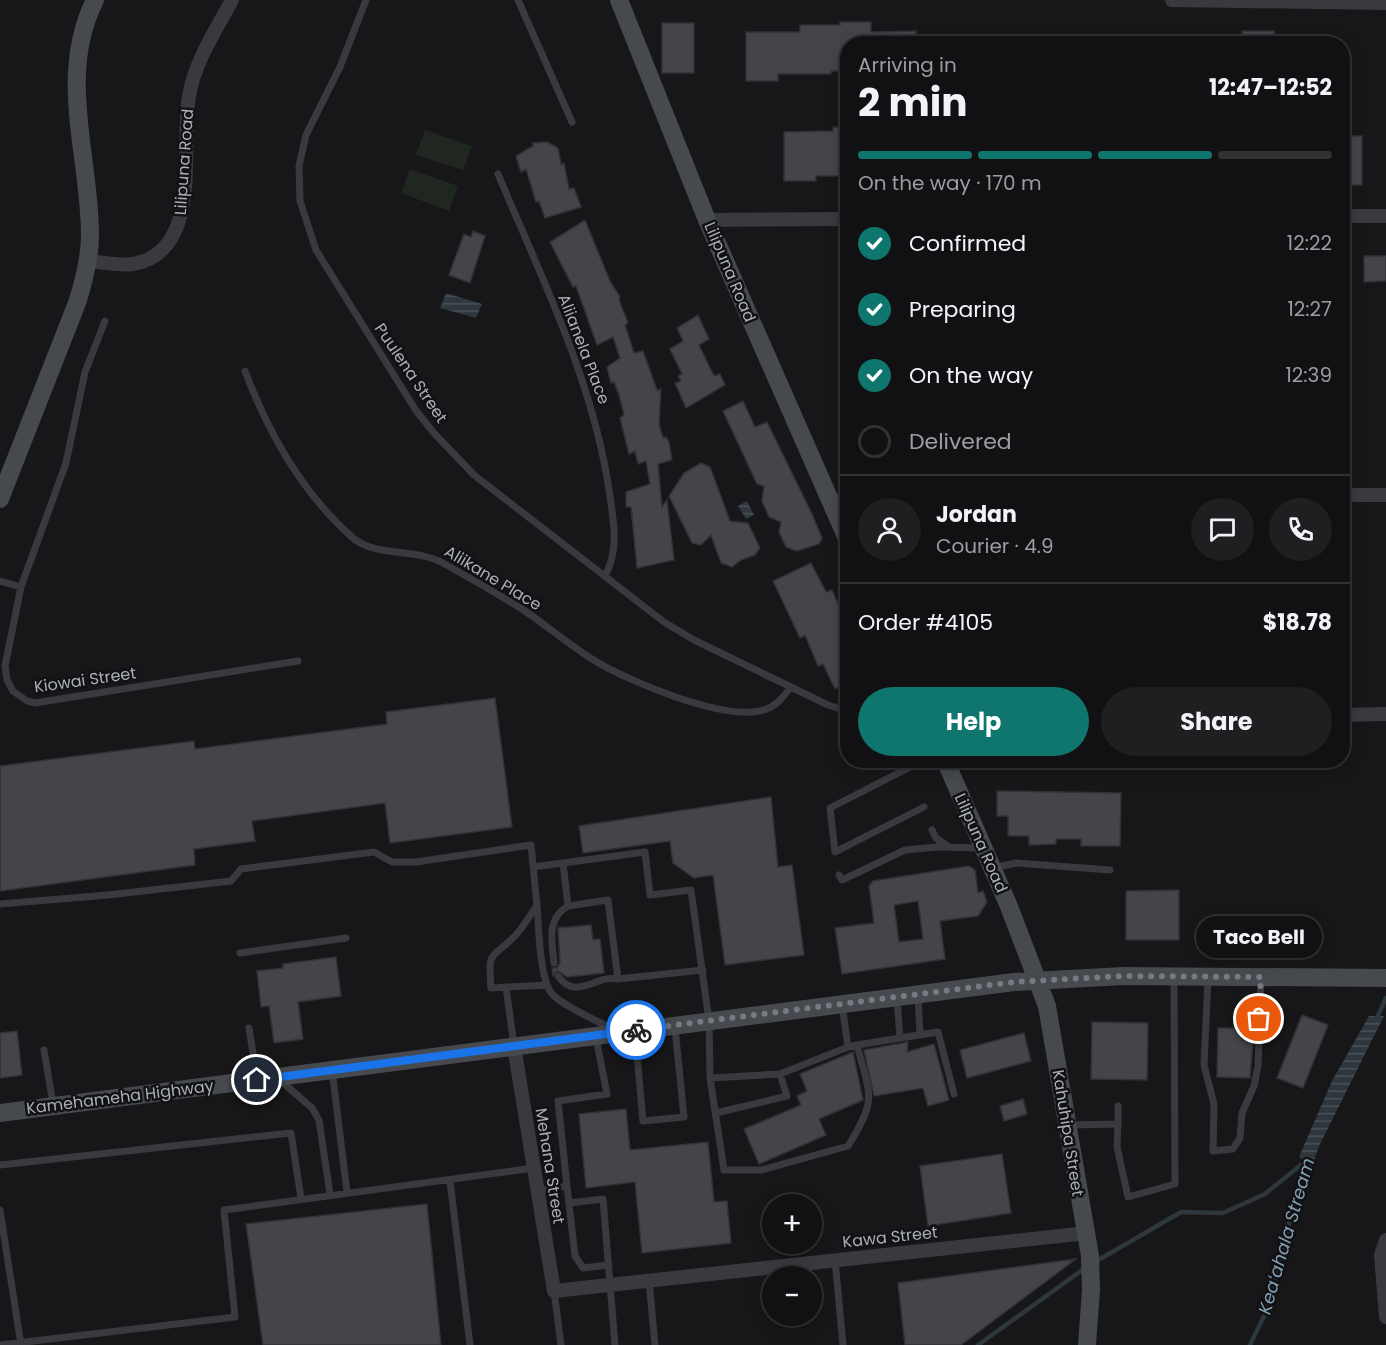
<!DOCTYPE html>
<meta charset="utf-8">
<style>
:root{--surface:#111113;--page:#1e1f21;--text:#f1f3f6;--muted:#9c9da0;--line:#303133;--accent:#0f766e}
body{margin:0;font-family:Poppins,sans-serif;background:var(--page);color:var(--text);height:100vh;display:flex;flex-direction:column;font-size:22px;white-space:nowrap}
*{box-sizing:border-box;margin:0}
p{font-size:20px;color:var(--muted)}
.icon{flex:none;width:33px;height:33px;fill:none;stroke:currentColor;stroke-width:2;stroke-linecap:round;stroke-linejoin:round}
.map{position:relative;flex:1;overflow:hidden}
.panel{position:absolute;left:840px;top:36px;width:510px;height:732px;display:flex;flex-direction:column;background:var(--surface);border-radius:24px;box-shadow:0 3px 15px #0003,0 0 0 2px var(--line)}
.panel>*{flex:none}
.fabs{position:absolute;left:762px;top:1194px;display:grid;gap:12px}
.fabs a{display:grid;place-items:center;width:60px;height:60px;border-radius:50%;background:var(--surface);box-shadow:0 3px 15px #0003,0 0 0 2px var(--line);font-size:30px}
.pin{position:absolute;display:grid;place-items:center;width:51px;height:51px;color:#fff;margin:-26px;border:3px solid #fff;border-radius:50%;box-shadow:0 2px 6px #0007}
.courier{position:absolute;display:grid;place-items:center;width:60px;height:60px;margin:-30px;border:4px solid #1a73e8;border-radius:50%;background:#fff;color:#222;box-shadow:0 2px 8px #0007}
.bubble{position:absolute;height:42px;border-radius:21px;background:var(--surface);box-shadow:0 3px 15px #0003,0 0 0 2px var(--line);font-size:20px;font-weight:700;line-height:42px;text-align:center}
.head em{font-style:normal;font-weight:700}
.head div{display:flex;flex-direction:column-reverse}
.head{display:flex;align-items:center;justify-content:space-between;height:102px;padding:0 18px}
h1{font-size:39px;font-weight:700;line-height:45px}
.bar{display:grid;grid-template-columns:repeat(4,1fr);gap:9px 6px;align-content:center;height:72px;padding:0 18px}
.bar i{height:8px;border-radius:4px;background:var(--line)}
.bar .selected{background:var(--accent)}
.bar p{grid-column:span 4}
.line{display:flex;align-items:center;gap:15px;padding:0 18px;border-top:2px solid var(--line)}
.line div{flex:1}
.round{display:grid;place-items:center;flex:none;width:63px;height:63px;border-radius:32px;background:var(--page)}
ol{padding:0 18px;list-style:none}
li{display:flex;align-items:center;gap:18px;height:66px}
li p{margin-inline-start:auto}
li .icon{padding:6px;border-radius:50%;background:var(--accent);color:#fff;stroke-width:4}
li:last-child{color:var(--muted)}
li i{width:33px;height:33px;border:3px solid var(--line);border-radius:50%}
.primary-button{display:flex;gap:12px;margin-top:auto;padding:12px 18px}
.primary-button a{flex:1;height:69px;border-radius:36px;background:var(--accent);color:#fff;font-size:24px;font-weight:700;line-height:69px;text-align:center}
.primary-button a+a{background:var(--page);color:var(--text)}
.map>svg:first-child{display:block}
</style>
<div class="map">
<svg width="1386" height="1345" viewBox="0 0 1386 1345">
<defs>
<pattern id="water-rules" width="6" height="5" patternUnits="userSpaceOnUse" patternTransform="scale(1.5)"><rect width="6" height="5" fill="#2e373d"/><path d="M0 2.5h6" fill="none" stroke="#4a5157"/></pattern>
</defs>
<rect width="100%" height="100%" fill="#171719"/>
<path fill="#1f2720" d="M425 130 472 146 463 170 416 155Z
M410 169 458 186 449 211 401 193Z"/>
<path fill="url(#water-rules)" d="M446 293 482 304 476 318 440 308Z
M747 501 754 515 746 519 738 506Z
M1369 1016H1384L1319 1146 1311 1169 1306 1161 1299 1157 1332 1081Z"/>
<g fill="none" stroke-linecap="round" stroke-linejoin="round">
<path stroke="#2e373d" stroke-width="4.5" d="M1376 1020 1386 998
M1095 1262 1181 1212 1223 1213 1265 1194 1306 1161
M978 1345 1085 1268
M1250 1345 1266 1312 1305 1162"/>
</g>
<path fill="#444549" stroke="#313235" stroke-width="1.5" fill-rule="evenodd" d="M840 22H871V32L916 31V44H848V71H831V74H778V81H746V32H800V25H840Z
M662 23H694V73H662Z
M1242 31H1274V44H1242Z
M833 127H848V176H816V181H784V132L833 131Z
M1342 136H1362V185H1342Z
M547 142 558 148 561 164 564 163 569 189 574 188 581 207 545 218 539 201 536 202 526 169 521 172 516 156 533 146V143Z
M585 220 610 281 620 297 619 300 628 323 625 325 634 353 643 351 657 390 661 389 659 424 663 438 666 437 669 442 672 460 658 464 662 507 667 500 674 560 637 568 631 507H626V492L650 484 646 461 638 464 635 451 629 454 620 418 624 415 619 395 614 382 611 383 607 367 620 358 613 337 597 345 576 286 573 287 550 242Z
M473 231 485 236 470 283 449 275 464 234 471 237Z
M1364 256H1386V281L1364 282Z
M698 315 709 339 699 345 714 376 720 374 725 385 686 408 675 383 681 381 678 376 682 374 670 349 683 341 677 328Z
M743 401 755 427 767 422 812 514 822 538 819 544 797 551 786 547 779 532 781 522 769 517 762 501 764 486 757 484 723 411Z
M701 463 710 467 730 521 748 523 760 548 755 555 741 560 732 567 721 563 711 535 701 545 692 543 669 496 684 473Z
M811 563 826 592 832 590 845 620 848 619V682L835 689 823 664 818 666 805 635 800 638 773 581Z
M495 698 512 827 390 843 385 803 252 821 255 841 194 849 195 865 0 891V766L194 741 195 749 387 724 386 712Z
M997 791 1121 793 1120 846H1081V839H1056V844L1029 845V836H1008V816H997Z
M771 797 778 867 792 865 804 955 725 965 713 875 694 878 673 863 670 841 583 853 579 826Z
M969 866 975 870 978 893 983 891 987 902 978 916 940 921 945 959 842 974 835 928 874 923 869 886 873 881ZM918 901 923 939 899 942 894 905Z
M1179 890V940H1126V891Z
M591 925 593 940 600 939 604 973 567 977 557 970 553 976 552 968H557L560 963 558 928Z
M336 957 341 996 298 1002 303 1039 274 1043 269 1006 261 1007 257 971 283 968V964Z
M1302 1015 1328 1025 1303 1088 1277 1078Z
M1092 1022 1148 1023 1147 1080 1091 1079Z
M1218 1028H1254L1250 1078 1217 1077Z
M17 1031 22 1075 0 1078V1033Z
M1024 1033 1031 1061 967 1078 960 1050Z
M908 1042 907 1052 934 1044 949 1100 928 1106 923 1088 874 1096 864 1050Z
M853 1052 863 1100 819 1119 826 1135 759 1164 744 1129 801 1105 797 1096 807 1091 800 1074Z
M1023 1099 1027 1114 1004 1121 1000 1106Z
M626 1109 630 1150 708 1142 714 1202 727 1201 731 1243 642 1253 635 1182 586 1188 579 1114Z
M1002 1154 1011 1213 928 1226 920 1166Z
M427 1204 441 1345H263L246 1224Z
M1076 1259 961 1345H905L898 1283Z"/>
<g fill="none" stroke-linecap="round" stroke-linejoin="round">
<path stroke="#383a3e" stroke-width="7" d="M366 0 340 67 306 135 299 166 300 201 316 250 415 409 433 432 474 475 664 622 694 640 828 705 848 711
M518 0 572 122
M498 174C542 279 594 382 610 496 614 525 619 550 605 576
M105 321 85 372 66 463 21 587 5 666 7 680 13 691 27 701 35 703 298 661
M245 371C268 432 303 494 353 538 375 557 416 548 443 563 470 578 496 593 522 609 546 625 568 644 592 659 627 681 725 722 764 710 777 706 783 697 791 687
M0 581 21 587
M924 807 835 852 830 808 924 760
M932 830 936 838 949 847
M563 863 568 906 608 900 618 979 703 970
M533 867 645 852 650 895 691 890 709 1021 710 1078 780 1074 848 1047 842 1005
M993 868 1016 863 1110 870
M839 875 842 880 905 850 937 847 980 848
M0 904 108 895 231 881 241 869 374 852 392 862H416L531 845 537 906C529 916 523 928 514 937 490 960 488 950 491 988L547 985
M537 906C539 927 539 983 554 996 570 1010 595 1019 614 1030
M240 953 346 938
M554 963C552 941 546 919 568 906
M558 976C576 1002 596 974 618 979
M1208 978 1204 1065 1214 1104 1213 1151 1233 1149 1240 1138 1242 1113 1254 1086 1258 1066 1261 979
M506 987 514 1046
M918 995 920 1035
M249 1028 257 1079
M635 1033 643 1121 684 1117 675 1028
M900 1038 938 1032 954 1094
M857 1045 900 1038 897 998
M44 1050 53 1104
M332 1070 347 1192
M710 1078 724 1170H762L848 1146C878 1099 870 1096 857 1045L848 1047
M281 1081 312 1108 319 1120 330 1194
M716 1113 787 1096 780 1074
M1118 1124V1106
M1069 1125 1118 1124 1117 1147 1128 1197 1175 1184 1174 977
M0 1165 291 1133 301 1198
M450 1181 470 1345
M567 1186 558 1101 607 1094 596 1038
M538 1191 567 1186 575 1256 583 1268 609 1265
M569 1203 603 1199 615 1345
M0 1210 21 1345
M835 1260 843 1345
M649 1280 655 1345
M554 1291 561 1345
M0 1345 235 1317 224 1210 534 1168"/>
<path stroke="#383a3e" stroke-width="14" d="M1172 0 1386 3
M1342 216H1386
M707 220 848 219
M88 261C102 262 119 266 133 264 204 252 180 146 189 96 195 61 216 30 232 0
M1342 495H1386
M1342 715 1386 714
M514 1046 554 1291 1087 1233
M1386 1240 1381 1255 1386 1317"/>
<path stroke="#46494e" stroke-width="18" d="M619 0 707 220 848 541
M0 499 77 303C84 281 90 258 90 235 90 156 57 76 95 0
M945 760 1008 904 1047 1006 1090 1256 1091 1290 1087 1345
M0 1113 1014 982 1123 976 1386 978"/>
</g>
<g fill="none" stroke-linecap="round" stroke-linejoin="round">
<path stroke="#777a81" stroke-width="6" stroke-dasharray="0 10.8" d="M636 1030 1014 982 1123 976 1261 977 1259 1019"/>
<path stroke="#1a73e8" stroke-width="8" d="M257 1080 636 1030"/>
</g>
<g text-anchor="middle" dominant-baseline="central" stroke-width="5" stroke-linejoin="round" paint-order="stroke">
<g font-size="16" fill="#aaafb9" stroke="#121214">
<text transform="translate(184 162) rotate(-86)">Lilipuna Road</text>
<text transform="translate(730 272) rotate(67)">Lilipuna Road</text>
<text transform="translate(584 349) rotate(69)">Aliianela Place</text>
<text transform="translate(411 373) rotate(56)">Puulena Street</text>
<text transform="translate(493 578) rotate(31)">Aliikane Place</text>
<text transform="translate(85 680) rotate(-8)">Kiowai Street</text>
<text transform="translate(981 843) rotate(66)">Lilipuna Road</text>
<text transform="translate(120 1097) rotate(-7)">Kamehameha Highway</text>
<text transform="translate(1068 1133) rotate(81)">Kahuhipa Street</text>
<text transform="translate(550 1166) rotate(81)">Mehana Street</text>
<text transform="translate(890 1237) rotate(-6)">Kawa Street</text>
</g>
<g font-size="18" font-style="italic" fill="#829fb3" stroke="#121214">
<text transform="translate(1286 1236) rotate(-74)">Keaʻahala Stream</text>
</g>
</g>
</svg>
<div class="fabs">
<a>+</a>
<a>−</a>
</div>
<div class="pin" style="left:1259px;top:1019px;background:#ea580c"><svg class="icon" aria-label="bag" viewBox="0 0 24 24"><path d="M5 8h14l-1 12H6zM9 8a3 3 0 0 1 6 0"/></svg></div>
<div class="pin" style="left:257px;top:1080px;background:#1f2937"><svg class="icon" aria-label="home" viewBox="0 0 24 24"><path d="M3 11l9-7 9 7M6 9v11h12V9"/></svg></div>
<div class="courier" style="left:636px;top:1030px"><svg class="icon" aria-label="bike" viewBox="0 0 24 24"><circle cx="6" cy="16" r="4"/><circle cx="18" cy="16" r="4"/><path d="M6 16l4-8h5l3 8M10 8l3 8H6M13 5h3"/></svg></div>
<div class="bubble" style="left:1196px;top:916px;width:126px">Taco Bell</div>
<section class="panel">
<div class="head"><div><h1>2 min</h1><p>Arriving in</p></div><em>12:47–12:52</em></div>
<div class="bar"><i class="selected"></i><i class="selected"></i><i class="selected"></i><i></i><p>On the way · 170 m</p></div>
<ol>
<li><svg class="icon" aria-label="check" viewBox="0 0 24 24"><path d="M5 12l5 5 9-10"/></svg>Confirmed<p>12:22</p></li>
<li><svg class="icon" aria-label="check" viewBox="0 0 24 24"><path d="M5 12l5 5 9-10"/></svg>Preparing<p>12:27</p></li>
<li><svg class="icon" aria-label="check" viewBox="0 0 24 24"><path d="M5 12l5 5 9-10"/></svg>On the way<p>12:39</p></li>
<li><i></i>Delivered</li>
</ol>
<div class="line" style="height:108px"><a class="round"><svg class="icon" aria-label="person" viewBox="0 0 24 24"><circle cx="12" cy="8" r="4"/><path d="M4 21q1-7 8-7t8 7"/></svg></a><div><b>Jordan</b><p>Courier · 4.9</p></div><a class="round"><svg class="icon" aria-label="chat" viewBox="0 0 24 24"><path d="M4 5h16v11H9l-5 4z"/></svg></a><a class="round"><svg class="icon" aria-label="phone" viewBox="0 0 24 24"><path d="M5 4h4l2 5-3 2q2 4 5 5l2-3 5 2v4C11 20 4 13 5 4z"/></svg></a></div>
<div class="line" style="height:78px"><div>Order #4105</div><b>$18.78</b></div>
<div class="primary-button"><a>Help</a><a>Share</a></div>
</section>
</div>
